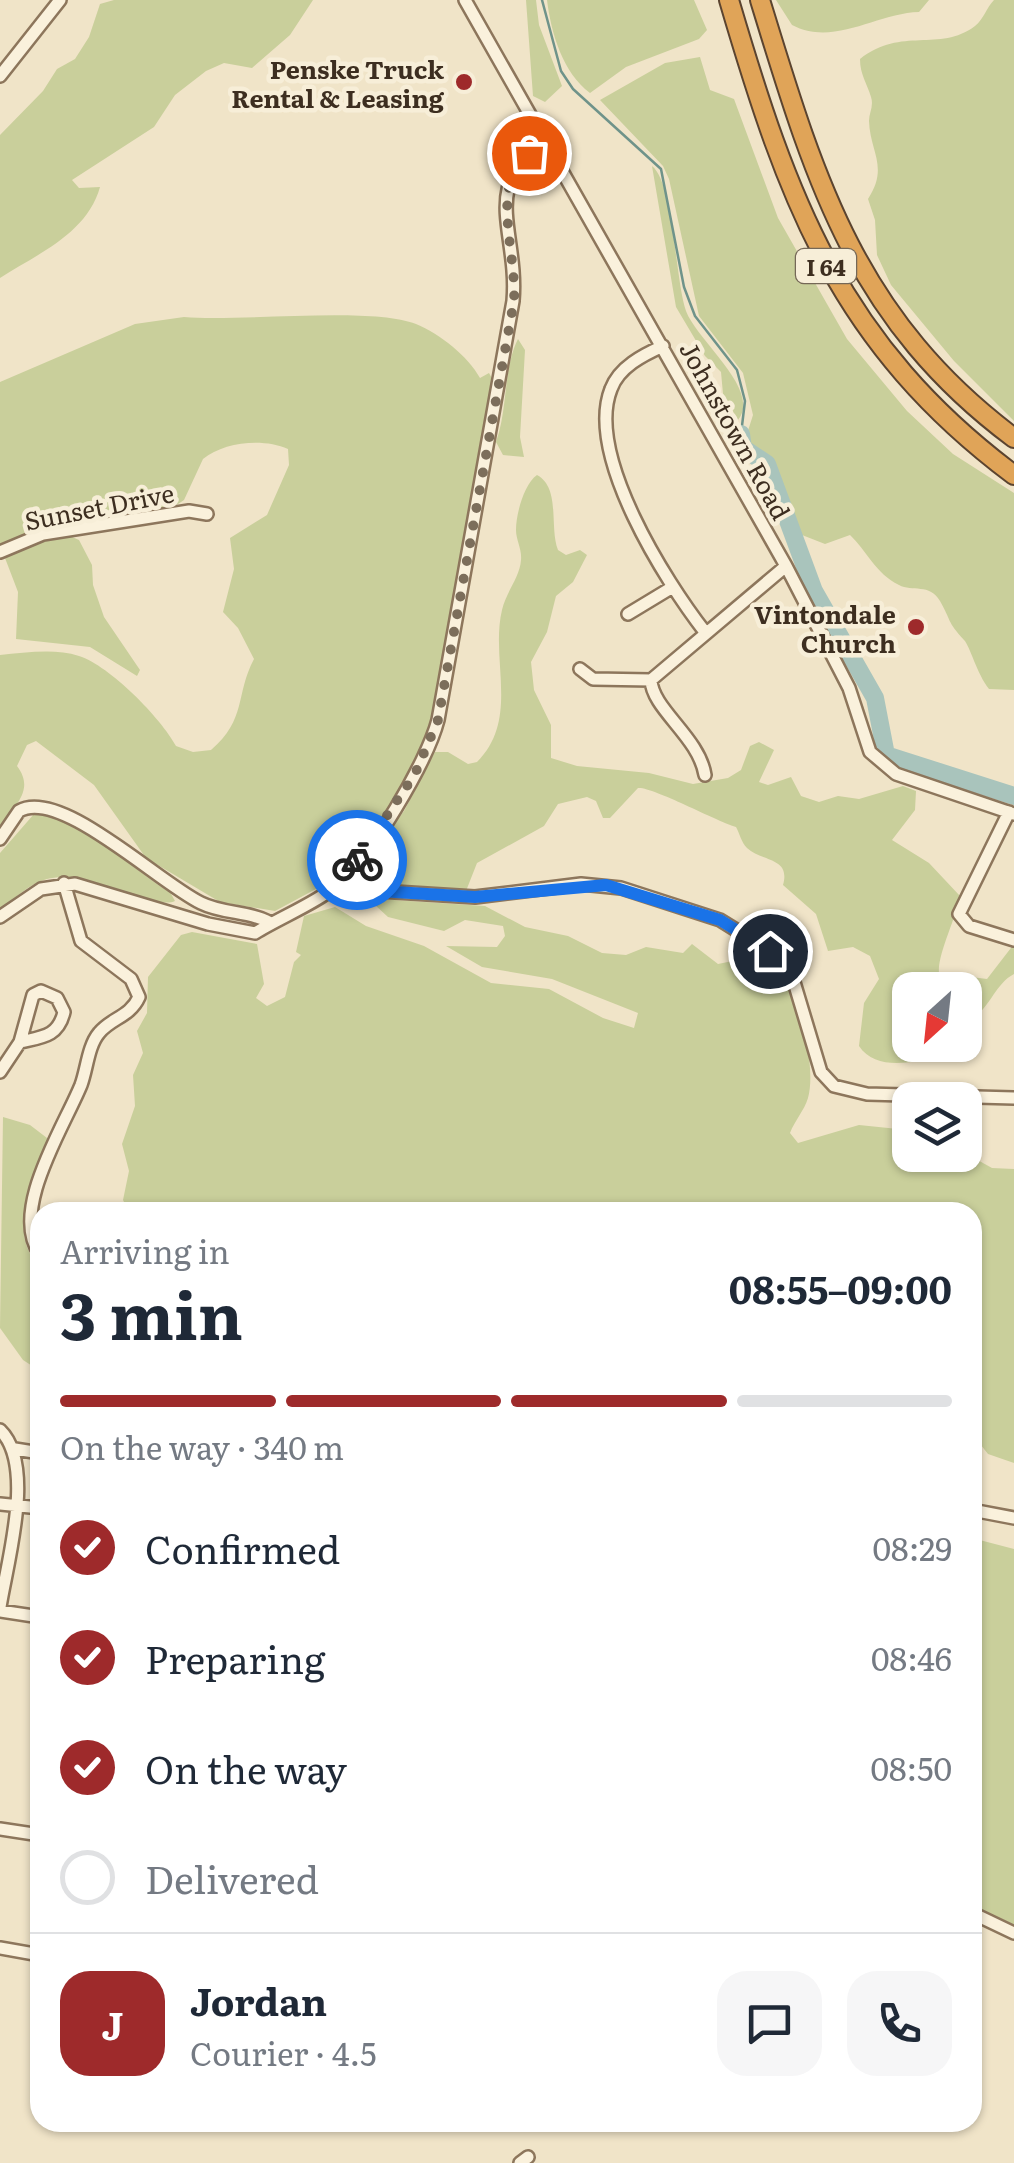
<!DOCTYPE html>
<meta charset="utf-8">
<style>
:root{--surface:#fff;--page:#f6f6f7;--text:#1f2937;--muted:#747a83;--line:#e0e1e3;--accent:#9e2a2b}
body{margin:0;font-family:Literata,serif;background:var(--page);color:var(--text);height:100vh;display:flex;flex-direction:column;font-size:38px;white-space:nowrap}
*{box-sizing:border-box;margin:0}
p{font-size:32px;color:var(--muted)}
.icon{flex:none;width:55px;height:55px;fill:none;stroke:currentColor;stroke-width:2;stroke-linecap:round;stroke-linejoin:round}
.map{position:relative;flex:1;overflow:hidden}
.details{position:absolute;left:30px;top:1202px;width:952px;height:930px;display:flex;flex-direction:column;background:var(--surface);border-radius:30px;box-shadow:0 2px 8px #0004}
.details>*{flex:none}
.needle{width:65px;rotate:207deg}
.tools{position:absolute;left:892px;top:972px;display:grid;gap:20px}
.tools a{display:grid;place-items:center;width:90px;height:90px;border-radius:20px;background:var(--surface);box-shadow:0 2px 8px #0004;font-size:50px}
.pin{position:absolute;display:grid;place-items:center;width:85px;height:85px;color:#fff;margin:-42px;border:5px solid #fff;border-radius:50%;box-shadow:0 2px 10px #0007}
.courier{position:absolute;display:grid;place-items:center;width:100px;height:100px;margin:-50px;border:8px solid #1a73e8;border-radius:50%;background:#fff;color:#222;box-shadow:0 2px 12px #0007}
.summary em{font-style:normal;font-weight:700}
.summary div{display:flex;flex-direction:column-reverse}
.summary{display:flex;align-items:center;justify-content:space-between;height:170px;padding:0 30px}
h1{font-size:65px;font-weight:700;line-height:75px}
.bar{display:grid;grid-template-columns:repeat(4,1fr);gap:15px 10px;align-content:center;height:120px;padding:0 30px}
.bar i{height:12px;border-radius:8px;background:var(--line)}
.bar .on{background:var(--accent)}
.bar p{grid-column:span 4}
.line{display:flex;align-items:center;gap:25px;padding:0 30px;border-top:2px solid var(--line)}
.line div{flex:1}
.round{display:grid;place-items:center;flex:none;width:105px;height:105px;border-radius:30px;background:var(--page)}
ol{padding:0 30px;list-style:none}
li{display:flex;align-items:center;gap:30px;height:110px}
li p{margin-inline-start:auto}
li .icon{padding:10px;border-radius:50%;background:var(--accent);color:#fff;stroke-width:4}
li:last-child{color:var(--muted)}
li i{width:55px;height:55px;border:5px solid var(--line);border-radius:50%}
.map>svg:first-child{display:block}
</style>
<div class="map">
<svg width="1014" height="2163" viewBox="0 0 1014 2163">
<rect width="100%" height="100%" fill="#f0e4c8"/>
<path fill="#c9cf9b" d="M114 0H313L290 35 252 68 224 63 206 71 175 95 154 127 72 180 79 188 100 187C87 234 37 254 0 278V135L43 91 57 69 75 59 89 37 100 4Z
M526 0H536L539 25 562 86 545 102 533 96Z
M547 0H694L707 30 699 39 626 67 590 93C563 73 551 33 547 0Z
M776 0H929L919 12C877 13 834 47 792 25Z
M994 0H1014V421L954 361 891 285 877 255 875 220 868 199C889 167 870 152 869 121 869 113 874 106 871 97 867 83 860 75 860 59 902 26 939 53 975 26 984 19 986 8 994 0Z
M700 57 710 90 734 99 778 218 847 339 907 411 953 454 1014 493V690L989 689C977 674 970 646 964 640 946 620 952 622 940 601 930 583 912 592 899 585 876 574 866 550 850 535L825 544 802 535 768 457 745 440 753 415 743 373 699 316 669 179 663 166 600 100 665 63Z
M652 166C674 183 675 280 686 311 697 341 762 390 738 420L723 394 721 372 705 356 676 307Z
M184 317C241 322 370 306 416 324 440 334 468 356 480 378L489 373 494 382 429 731 395 797 353 858 329 882 275 911 220 902 146 858 94 785 36 741 27 745 17 766C36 791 13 806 0 828V655C25 653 54 648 79 656 110 666 161 718 176 746L193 752 211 750C247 719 235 695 254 659L238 628 223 612 234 569 230 538 267 515 289 465 288 449C263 438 224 442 203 459L184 500 169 510 48 528 0 545V382L135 324Z
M518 339 525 350 520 437 524 457 503 455 496 442C508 409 503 369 518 339Z
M537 475C561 488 549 527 558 550L566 555 580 550 587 555 573 582 556 596 547 632 531 662 534 690 551 725V758L577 766 649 773 693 784 728 778 741 770 750 746 759 742 774 750 759 782 768 785 791 777 801 796 819 802 838 796 859 799 903 786 916 791 915 810 892 840 929 863 960 896C957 916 937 955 939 973L987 979 1014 944V974C993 985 990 1012 965 1023V990H910V1045H950L945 1053C919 1062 877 1073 859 1046L864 1003 879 979 870 956 853 947 828 951 816 914 783 885C791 857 762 862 747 848 741 842 740 834 736 827 714 820 651 786 638 788L610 818H603L596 801 587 797 558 804 544 826 477 863 466 891C441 887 369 895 356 874L404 811 435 752H448L468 764 477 762C520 719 490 660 502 610 506 592 520 577 521 560 522 549 516 540 516 530 516 514 524 484 537 475Z
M70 536 79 540 92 565 93 585 104 617 140 670 137 676 90 647 16 639 18 592 5 558 42 540Z
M34 814C74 811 135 872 170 892L175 901C153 911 86 868 47 879 28 884 15 899 0 909V853Z
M379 899 485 906 525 927 568 936 602 953 626 955 646 947 683 953 692 944 718 964 762 955C795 976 818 1062 808 1098 804 1111 795 1120 790 1133L798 1143 859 1125 898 1129 910 1121V1155L965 1153 992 1168 1014 1169V1463L988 1454 973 1435 972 1212H129L123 1200 129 1171 122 1144 135 1106 133 1075 143 1053 137 1031 147 1013 148 977 181 935 192 932 257 944 264 984 256 998 267 1006 285 997 294 962 301 955 296 952 304 916 335 907 366 926 424 946 491 983 549 989 603 1018 634 1028 638 1013 552 979 482 967 446 946 497 947 505 936 503 926 465 920 444 931 388 917 375 905Z
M3 1117 30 1125 47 1138C46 1190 0 1219 40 1269V1371L23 1360 0 1328Z
M972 1538 1014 1549V1925L973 1905Z"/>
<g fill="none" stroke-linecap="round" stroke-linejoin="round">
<path stroke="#6f938a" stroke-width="2.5" d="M542 0 561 71 573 89 661 169 684 287 695 316 737 370 745 401 741 434"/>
<path stroke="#a9c4bc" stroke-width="18" d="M741 434 743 448 767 464 814 591 875 698 886 755 1014 796"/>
<defs>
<path id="minor" d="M465 0 786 566 849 688 870 752 896 774 1014 814
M0 76 60 0
M663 346C643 355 619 367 611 389 585 455 666 582 705 632
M0 552 43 534 189 511 207 514
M628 614 671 588
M580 669 593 679 651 680 786 566
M651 680C652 709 699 737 705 775
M1009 812 959 914 969 926 1014 940
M0 839 19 811C60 787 159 883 201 903 223 914 249 911 269 922
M341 882 363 890 475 897 581 884 621 888 720 920 770 951 794 982 821 1072 834 1086 867 1094 1014 1098
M0 917 41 889 75 884 208 924 255 933C279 918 318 902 336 886 370 859 427 762 438 720L513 301C519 232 478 185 546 142
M0 1072 20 1042 33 995 41 991 57 998 64 1012C58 1037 42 1037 20 1042
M40 1254C9 1211 64 1127 81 1085 87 1069 88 1046 99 1033 111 1018 130 1017 139 997L131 979 81 941 64 883
M0 1430C36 1465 7 1562 0 1607
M15 1449 40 1453
M0 1504 40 1508
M972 1510 1014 1518
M0 1611 40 1617
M0 1829 40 1835
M972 1913 1014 1933
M0 1948 40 1955
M520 2163 528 2157"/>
<path id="highway" d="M729 0C788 201 839 344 1014 475
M760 0C815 180 855 319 1014 438"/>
</defs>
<use href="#minor" stroke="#8d765c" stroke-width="16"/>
<use href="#highway" stroke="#5b4430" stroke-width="22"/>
<use href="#minor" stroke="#faf1dc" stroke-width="11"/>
<use href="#highway" stroke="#e0a458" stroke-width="18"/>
</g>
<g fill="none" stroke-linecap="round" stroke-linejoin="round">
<path stroke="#7c6e5b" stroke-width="10" stroke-dasharray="0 18" d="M357 860 415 774 438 720 514 301C517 252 489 184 529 153"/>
<path stroke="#1a73e8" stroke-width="12" d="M357 860 341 882 363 890 475 897 606 885 720 920 770 951"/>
</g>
<g fill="#9e2a2b" stroke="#f7eed8" stroke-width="4">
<circle cx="464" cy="82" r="10"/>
<circle cx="916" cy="627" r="10"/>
</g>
<g text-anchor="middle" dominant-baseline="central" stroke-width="9" stroke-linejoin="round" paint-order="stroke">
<rect fill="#f7eed8" stroke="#756857" stroke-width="2.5" x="796" y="249" width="60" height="34" rx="8"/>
<g font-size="22" font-weight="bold" fill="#3d2e20">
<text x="826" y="266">I 64</text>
</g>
<g font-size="25" font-weight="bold" fill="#3d2e20" stroke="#f7eed8" text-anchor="end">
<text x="444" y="68">Penske Truck<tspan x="444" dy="29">Rental &amp; Leasing</tspan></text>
<text x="896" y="613">Vintondale<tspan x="896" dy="29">Church</tspan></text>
</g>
<g font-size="25" fill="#3d2e20" stroke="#f7eed8">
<text transform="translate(736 430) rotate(61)">Johnstown Road</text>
<text transform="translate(99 506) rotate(-11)">Sunset Drive</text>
</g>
</g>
</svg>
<div class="tools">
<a><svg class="needle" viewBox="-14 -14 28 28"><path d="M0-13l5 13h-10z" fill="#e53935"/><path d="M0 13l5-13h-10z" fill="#747a83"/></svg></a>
<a><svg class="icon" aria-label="layers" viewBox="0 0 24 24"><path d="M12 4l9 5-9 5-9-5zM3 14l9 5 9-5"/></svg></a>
</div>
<div class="pin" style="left:529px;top:153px;background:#ea580c"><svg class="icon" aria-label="bag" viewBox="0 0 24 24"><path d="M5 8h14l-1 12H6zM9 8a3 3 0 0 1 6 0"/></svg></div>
<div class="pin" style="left:770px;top:951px;background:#1f2937"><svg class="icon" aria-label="home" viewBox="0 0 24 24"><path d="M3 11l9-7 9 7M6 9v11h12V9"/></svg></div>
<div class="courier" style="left:357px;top:860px"><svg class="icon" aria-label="bike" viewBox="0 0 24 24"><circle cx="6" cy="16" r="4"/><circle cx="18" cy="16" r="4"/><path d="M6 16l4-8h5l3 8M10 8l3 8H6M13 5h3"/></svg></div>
<section class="details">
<div class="summary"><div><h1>3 min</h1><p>Arriving in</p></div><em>08:55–09:00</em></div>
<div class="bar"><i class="on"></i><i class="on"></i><i class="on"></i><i></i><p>On the way · 340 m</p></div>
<ol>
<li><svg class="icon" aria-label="check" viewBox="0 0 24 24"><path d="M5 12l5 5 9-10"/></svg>Confirmed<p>08:29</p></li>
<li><svg class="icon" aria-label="check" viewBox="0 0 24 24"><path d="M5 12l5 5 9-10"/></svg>Preparing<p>08:46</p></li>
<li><svg class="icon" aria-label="check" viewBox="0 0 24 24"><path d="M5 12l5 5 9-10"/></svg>On the way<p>08:50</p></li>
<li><i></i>Delivered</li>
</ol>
<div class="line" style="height:180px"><b class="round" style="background:var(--accent);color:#fff">J</b><div><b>Jordan</b><p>Courier · 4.5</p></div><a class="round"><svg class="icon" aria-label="chat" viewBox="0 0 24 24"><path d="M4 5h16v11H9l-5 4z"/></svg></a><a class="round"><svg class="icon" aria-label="phone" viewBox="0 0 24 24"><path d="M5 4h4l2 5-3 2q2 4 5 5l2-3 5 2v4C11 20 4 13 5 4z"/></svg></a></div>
</section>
</div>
